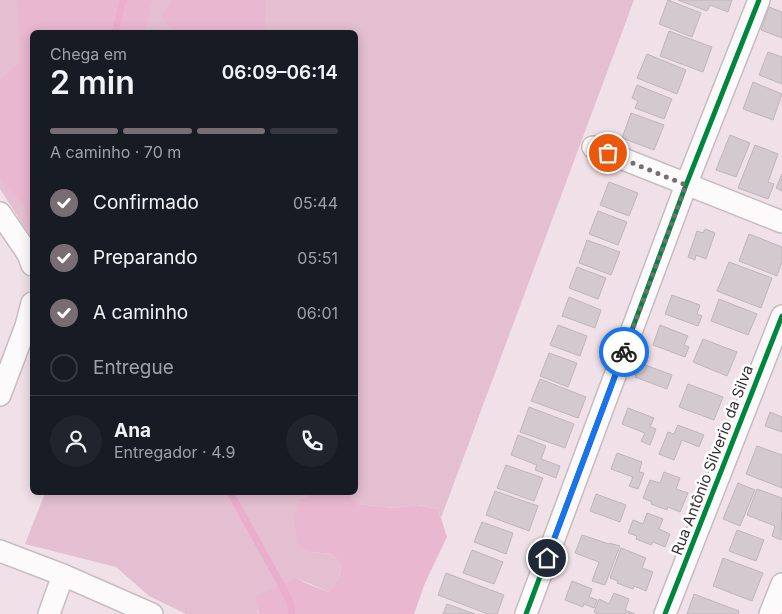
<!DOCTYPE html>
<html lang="pt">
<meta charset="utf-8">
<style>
:root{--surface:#171b24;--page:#20242c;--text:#f1f3f6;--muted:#9ea1a6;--line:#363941;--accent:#786d72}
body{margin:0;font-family:Inter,sans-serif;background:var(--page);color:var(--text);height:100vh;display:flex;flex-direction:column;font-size:19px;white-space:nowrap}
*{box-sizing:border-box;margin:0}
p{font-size:16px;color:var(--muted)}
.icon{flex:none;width:28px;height:28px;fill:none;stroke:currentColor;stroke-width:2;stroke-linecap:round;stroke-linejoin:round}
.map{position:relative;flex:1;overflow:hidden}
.sheet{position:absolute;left:30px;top:30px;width:328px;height:465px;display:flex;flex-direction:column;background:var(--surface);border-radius:8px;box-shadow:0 2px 12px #0003}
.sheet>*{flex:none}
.pin{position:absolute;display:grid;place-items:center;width:42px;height:42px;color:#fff;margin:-21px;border:2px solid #fff;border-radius:50%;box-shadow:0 1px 5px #0007}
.courier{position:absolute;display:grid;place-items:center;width:50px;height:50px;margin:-25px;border:4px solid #1a73e8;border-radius:50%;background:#fff;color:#222;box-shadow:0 1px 6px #0007}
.head em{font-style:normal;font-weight:600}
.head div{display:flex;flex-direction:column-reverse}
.head{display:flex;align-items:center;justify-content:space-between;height:85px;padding:0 20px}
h1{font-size:32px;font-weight:600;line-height:38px}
.bar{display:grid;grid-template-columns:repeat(4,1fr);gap:8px 5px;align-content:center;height:60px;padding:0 20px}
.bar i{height:6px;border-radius:4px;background:var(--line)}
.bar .current{background:var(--accent)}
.bar p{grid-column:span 4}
.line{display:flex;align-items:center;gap:12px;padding:0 20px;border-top:1px solid var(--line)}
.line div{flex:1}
.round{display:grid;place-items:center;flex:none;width:52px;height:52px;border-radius:26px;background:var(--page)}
ol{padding:0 20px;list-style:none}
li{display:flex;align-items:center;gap:15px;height:55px}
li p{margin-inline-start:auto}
li .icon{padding:5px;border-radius:50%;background:var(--accent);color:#fff;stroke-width:4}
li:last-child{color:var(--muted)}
li i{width:28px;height:28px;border:2px solid var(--line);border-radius:50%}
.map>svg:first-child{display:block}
</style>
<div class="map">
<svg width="782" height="614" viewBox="0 0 782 614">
<rect width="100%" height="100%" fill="#f0e1e8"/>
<path fill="#e4bfd1" d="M0 0H634L441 518 438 509 418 505 393 508 358 504 348 493 355 492V32H32V239L0 189Z
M45 493H313L300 499 311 552 332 554 341 565 339 578 329 592 296 578 257 611 259 614H186L149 596 116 567 25 544Z"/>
<path fill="#eab7d0" d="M18 0H152L145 32H32V237L29 234 24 206 6 186 0 176V80L20 62Z
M171 0H265V32H176L173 31 161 17Z
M313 493H348L358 504 393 508 417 505 438 509 447 537 425 583 414 614H259L255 597 296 578 310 585 329 592 339 578 341 565 332 554 311 552 300 547C294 526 292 520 300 499Z"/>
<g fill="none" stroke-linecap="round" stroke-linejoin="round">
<path stroke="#eaadcb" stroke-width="7" d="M115 32 123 0
M230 492 290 601 292 614"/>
</g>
<path fill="#d4c9cf" stroke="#c0b5ba" d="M668 0 701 13 692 37 659 24Z
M678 0H732L728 12 710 5 707 11Z
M769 7 782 12V38L761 30Z
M669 31 712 47 703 72 660 56Z
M768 52 782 57V84L759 75Z
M647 54 686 70 677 94 637 78Z
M753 82 782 94 773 120 743 109Z
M637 85 672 99 664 119 635 108 638 101 632 98Z
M631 113 664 125 654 150 622 138Z
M730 135 750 143 736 177 716 170Z
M755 145 778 154 768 182 774 184 768 199 738 188Z
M782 174V191L776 188Z
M609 182 638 193 629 216 600 205Z
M598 211 627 222 618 245 589 234Z
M705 229 715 233 706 259 696 255 695 260 688 257 697 231 703 233Z
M749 234 782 247V262L777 276 739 261Z
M587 240 620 252 611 275 579 263Z
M729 262 772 278 761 308 717 291Z
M577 267 606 278 598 299 569 288Z
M672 295 700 305 697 314 702 316 698 326 665 314Z
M569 297 601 310 595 328 562 316Z
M719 299 757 314 748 335 711 321Z
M558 325 587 336 580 356 550 345Z
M660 325 688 336 684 345 689 347 685 357 653 345Z
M703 339 737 352 727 376 693 362Z
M549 353 577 363 568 387 540 376Z
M640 363 672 375 667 389 635 377Z
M540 379 586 397 578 418 531 401Z
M688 384 723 397 714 420 679 407Z
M529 407 574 424 565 448 520 432Z
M628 408 654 418 650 427 656 429 650 445 641 441 645 433 622 424Z
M770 412 782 417V432L765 426Z
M678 425 704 435 699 447 682 440 674 460 659 454 668 432 674 434Z
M518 435 546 446 541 459 560 466 556 478 535 470 537 465 511 455Z
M757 446 782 455V488L746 474Z
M617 453 642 462 639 472 644 473 638 489 629 486 633 477 611 469Z
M506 465 543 478 534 501 497 488Z
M664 472 680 478 676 489 688 493 680 512 668 507 667 510 651 504 652 502 643 498 650 480 660 483Z
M738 483 755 490 740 526 723 519Z
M757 489 782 498 781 540 772 536 775 526 747 515Z
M495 491 538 506 529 531 486 515Z
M596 494 626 505 620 522 590 511Z
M647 513 663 519 659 529 670 534 665 547 653 542 651 545 636 539 637 536 628 533 633 520 643 524Z
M482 522 513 533 506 554 474 542Z
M737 530 764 540 756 561 729 551Z
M582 535 609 544V543L620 546 605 585 592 581 599 562 575 553Z
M621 548 646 558 642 568 653 572 646 591 634 586 633 589 617 583 618 581 610 578Z
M472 550 503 562 494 584 463 573Z
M723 558 763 573 752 601 713 586Z
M446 573 504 595 497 614H488L438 595Z
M572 581 592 589 589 597 597 600 594 608 584 604 583 607 565 600Z
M614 593 629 599 625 610 635 614H598L594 612 599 599 609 604Z
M694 594 739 611 738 614H687Z
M447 604 475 614H443Z"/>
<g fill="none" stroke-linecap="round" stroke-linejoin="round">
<defs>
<path id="minor" d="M593 147 782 222
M0 213 28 254 32 265
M0 395 26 326 32 303
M0 551 63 575 152 614
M49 614 63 575
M526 614 686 185 759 0
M665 614 782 316
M770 614 782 584"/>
</defs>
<use href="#minor" stroke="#c7bbc0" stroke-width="24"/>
<use href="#minor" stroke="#fdfafc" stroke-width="21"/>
<defs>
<path id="cycleway" d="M526 614 686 185 759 0
M665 614 782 316"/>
</defs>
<use href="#cycleway" stroke="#fff" stroke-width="8"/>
<use href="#cycleway" stroke="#00873e" stroke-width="5"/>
</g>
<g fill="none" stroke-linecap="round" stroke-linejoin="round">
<path stroke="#786d72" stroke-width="5" stroke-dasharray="0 9" d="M608 153 686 185 624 352"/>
<path stroke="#1a73e8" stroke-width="6" d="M547 558 624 352"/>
</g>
<g text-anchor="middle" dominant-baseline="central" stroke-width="5" stroke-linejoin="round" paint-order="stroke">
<g font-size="15" fill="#382e33" stroke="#fff">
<text transform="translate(712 460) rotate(-69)">Rua Antônio Silverio da Silva</text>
</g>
</g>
</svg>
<div class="pin" style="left:608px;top:153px;background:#ea580c"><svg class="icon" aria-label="bag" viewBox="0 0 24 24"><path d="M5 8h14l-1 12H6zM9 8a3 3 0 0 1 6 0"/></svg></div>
<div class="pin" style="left:547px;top:558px;background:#1f2937"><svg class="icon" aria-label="home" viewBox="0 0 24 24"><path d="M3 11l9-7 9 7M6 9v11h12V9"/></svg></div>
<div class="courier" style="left:624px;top:352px"><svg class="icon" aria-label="bike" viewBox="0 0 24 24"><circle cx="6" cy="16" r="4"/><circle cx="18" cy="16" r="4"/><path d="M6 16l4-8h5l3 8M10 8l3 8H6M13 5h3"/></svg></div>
<section class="sheet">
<div class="head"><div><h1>2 min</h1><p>Chega em</p></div><em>06:09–06:14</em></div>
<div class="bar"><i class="current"></i><i class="current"></i><i class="current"></i><i></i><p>A caminho · 70 m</p></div>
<ol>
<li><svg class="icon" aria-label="check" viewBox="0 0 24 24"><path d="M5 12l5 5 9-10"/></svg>Confirmado<p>05:44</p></li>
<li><svg class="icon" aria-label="check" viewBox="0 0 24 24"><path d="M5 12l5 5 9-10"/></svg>Preparando<p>05:51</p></li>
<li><svg class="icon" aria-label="check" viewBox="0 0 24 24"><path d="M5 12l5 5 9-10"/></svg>A caminho<p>06:01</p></li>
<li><i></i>Entregue</li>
</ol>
<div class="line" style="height:90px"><a class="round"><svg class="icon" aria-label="person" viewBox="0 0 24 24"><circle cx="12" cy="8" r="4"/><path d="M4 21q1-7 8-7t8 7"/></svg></a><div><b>Ana</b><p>Entregador · 4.9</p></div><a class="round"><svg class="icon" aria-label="phone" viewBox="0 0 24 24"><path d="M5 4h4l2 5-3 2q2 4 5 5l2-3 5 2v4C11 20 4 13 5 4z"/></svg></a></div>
</section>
</div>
